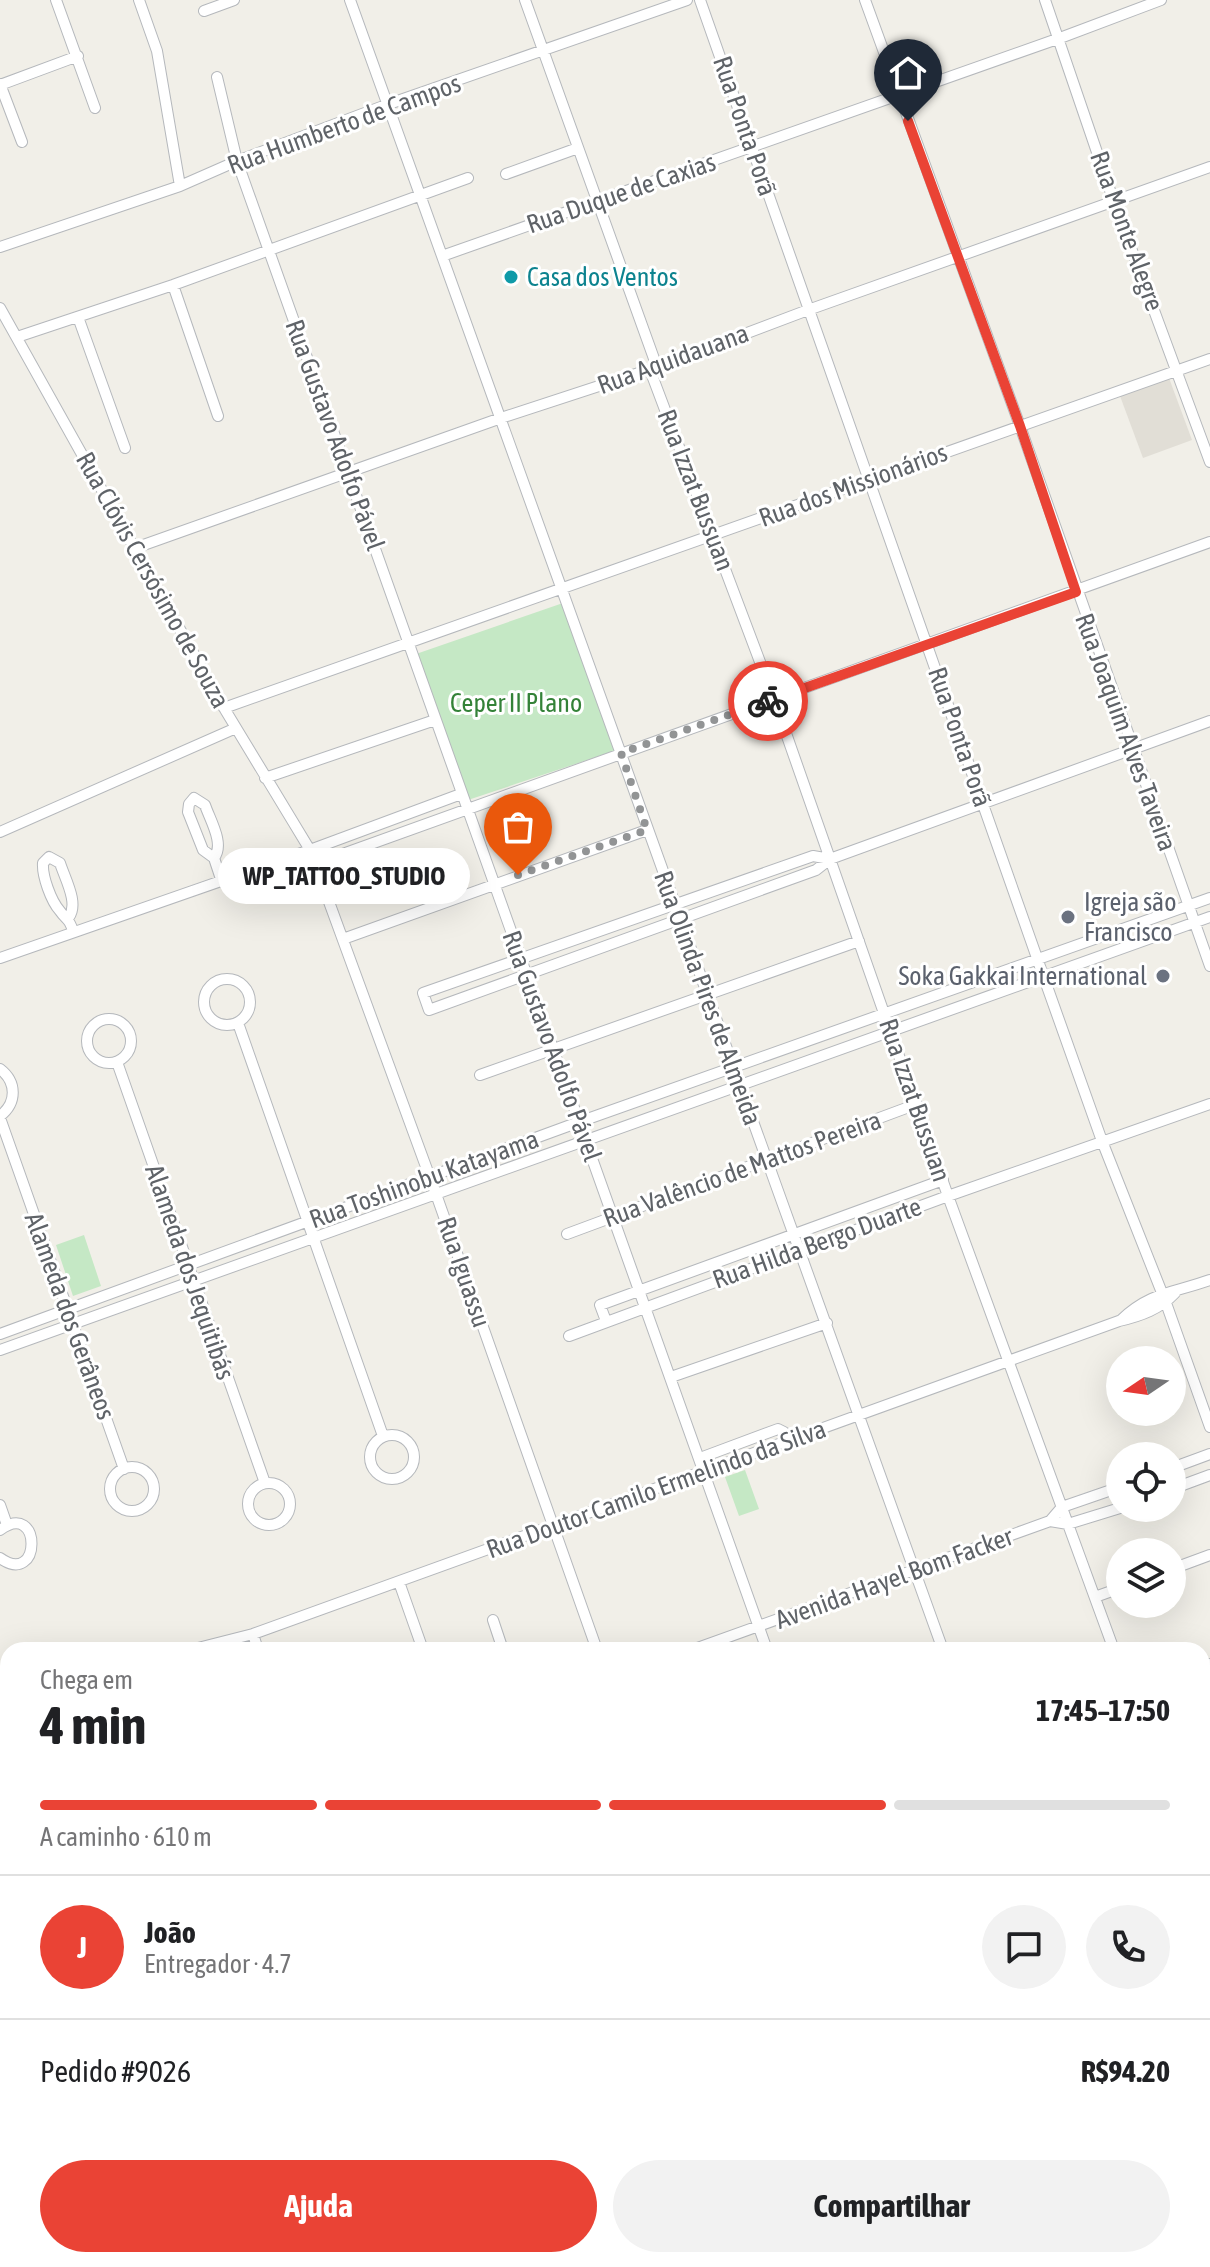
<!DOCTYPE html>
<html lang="pt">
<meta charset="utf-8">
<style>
:root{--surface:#fff;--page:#f2f2f2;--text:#202124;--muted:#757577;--line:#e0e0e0;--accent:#ea4335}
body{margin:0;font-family:"Asap Condensed",sans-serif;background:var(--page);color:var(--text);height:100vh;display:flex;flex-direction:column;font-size:30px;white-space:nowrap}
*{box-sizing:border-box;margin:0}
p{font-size:26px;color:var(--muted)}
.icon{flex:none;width:44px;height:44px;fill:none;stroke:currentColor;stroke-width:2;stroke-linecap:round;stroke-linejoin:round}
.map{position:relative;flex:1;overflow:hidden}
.side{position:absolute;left:0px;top:1642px;width:1210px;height:626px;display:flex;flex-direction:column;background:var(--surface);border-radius:24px 24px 0 0;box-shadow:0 8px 32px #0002}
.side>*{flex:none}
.needle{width:52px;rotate:257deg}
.buttons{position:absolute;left:1106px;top:1346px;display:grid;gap:16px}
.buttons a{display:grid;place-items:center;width:80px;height:80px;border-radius:50%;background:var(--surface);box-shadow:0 8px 32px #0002;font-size:40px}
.pin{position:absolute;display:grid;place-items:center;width:68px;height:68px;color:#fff;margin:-82px -34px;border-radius:50% 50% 50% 0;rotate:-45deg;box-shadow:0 0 8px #0007}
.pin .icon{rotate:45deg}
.courier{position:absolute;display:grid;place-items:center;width:80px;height:80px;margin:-40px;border:6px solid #ea4335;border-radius:50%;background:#fff;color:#222;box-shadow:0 2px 10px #0007}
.bubble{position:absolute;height:56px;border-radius:28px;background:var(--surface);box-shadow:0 8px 32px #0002;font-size:26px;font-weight:700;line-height:56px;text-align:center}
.summary em{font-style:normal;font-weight:700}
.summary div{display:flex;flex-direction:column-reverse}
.summary{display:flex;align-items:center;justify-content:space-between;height:136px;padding:0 40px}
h1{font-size:52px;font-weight:700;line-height:60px}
.bar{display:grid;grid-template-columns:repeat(4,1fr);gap:12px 8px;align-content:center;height:96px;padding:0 40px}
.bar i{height:10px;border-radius:6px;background:var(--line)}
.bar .current{background:var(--accent)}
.bar p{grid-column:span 4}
.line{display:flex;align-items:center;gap:20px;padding:0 40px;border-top:2px solid var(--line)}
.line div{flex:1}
.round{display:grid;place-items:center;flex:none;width:84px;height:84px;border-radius:42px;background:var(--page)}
.action{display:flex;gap:16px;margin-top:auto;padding:16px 40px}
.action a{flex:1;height:92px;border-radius:48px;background:var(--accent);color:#fff;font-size:32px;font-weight:700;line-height:92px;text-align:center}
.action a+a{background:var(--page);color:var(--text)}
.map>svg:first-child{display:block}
</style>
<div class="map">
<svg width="1210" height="2267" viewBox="0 0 1210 2267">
<rect width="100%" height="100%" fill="#f1efe8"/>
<path fill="#e1ded6" d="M1169 378 1192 440 1143 458 1120 396Z"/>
<path fill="#c5e8c5" d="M563 603 614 751 468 800 416 654Z
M84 1235 101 1286 73 1296 56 1245Z
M745 1470 759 1509 739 1516 725 1477Z
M1210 1855V2012L1202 2015V1858Z"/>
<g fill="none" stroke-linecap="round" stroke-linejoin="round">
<defs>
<path id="minor" d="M56 0 95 108
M139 0 157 51 180 186
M350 0 943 1650
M525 0 657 367
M700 0 1043 975 1102 1141 1166 1303 1210 1427
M865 0 1020 426 1210 966
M1045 0 1114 202 1210 462
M204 11 234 0
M217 77 237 161 767 1650
M0 84 22 142
M0 85 78 56
M506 174 578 148
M0 247 180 186 237 161 386 105 687 0
M442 256 1060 38 1161 0
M173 285 218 416
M0 308 224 708 310 850 436 1194 597 1650
M78 317 125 448
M17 337 173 285 468 178
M650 370 774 699 948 1196 1114 1650
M135 548 501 418 657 367 808 310 1210 167
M224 708 1210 359
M265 778 435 720
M0 832 236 728
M214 858C225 844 210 820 205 805L194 798 189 804 188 812 203 850 214 858 221 879
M830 859 813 856 423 993 429 1010 816 870 830 859 1210 721
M315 864 1210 542
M69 917C79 903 65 879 60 863L49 857 43 863C42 876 51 901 60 911 67 921 69 918 73 931
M343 939 647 830
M0 958 310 850 461 794
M204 1002a23 23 0 1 1 46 0a23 23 0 1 1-46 0Z
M87 1041a22 22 0 1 1 44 0a22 22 0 1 1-44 0Z
M238 1023 383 1436
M117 1062 265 1483
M0 1069C17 1082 17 1103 0 1116
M480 1075 859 941
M0 1118 124 1469
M567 1234 917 1104
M1121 1320C1150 1292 1174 1293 1210 1280
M606 1321 600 1305 943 1180
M0 1334 579 1122 1210 898
M569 1336 948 1196 1210 1104
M0 1350 1210 917
M671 1377 827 1323
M370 1457a22 22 0 1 1 44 0a22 22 0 1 1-44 0Z
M700 1458 778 1429 784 1432 789 1442
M110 1489a22 22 0 1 1 44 0a22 22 0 1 1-44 0Z
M1172 1468 1210 1454
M248 1504a21 21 0 1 1 42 0a21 21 0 1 1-42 0Z
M1172 1489 1210 1475
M0 1505 7 1525
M1062 1507 1120 1487
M1050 1521 1068 1524 1120 1508
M0 1530C42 1499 42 1588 0 1558
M1172 1569 1210 1555
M399 1582 423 1650
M1095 1597 1120 1588
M493 1620 503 1650
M253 1634 258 1650
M190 1650 253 1634 1119 1321C1141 1316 1160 1309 1175 1293
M692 1650 1050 1521 1062 1507
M1202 1667 1210 1664
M0 1736 8 1732
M1202 1845 1210 1842
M0 1897 8 1918
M0 1993 8 1990
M0 2098 8 2095
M0 2178 8 2175
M1202 2208 1210 2206
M1202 2228 1210 2225
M131 2260 134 2267
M390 2260 392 2267
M475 2260 477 2267
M643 2260 646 2267
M816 2260 819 2267
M990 2260 992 2267
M1161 2260 1164 2267
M15 2267 34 2260
M281 2267 300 2261
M1035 2267 1055 2260
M1087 2267 1107 2260"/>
<path id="major" d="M1202 2020 1210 2017
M1202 2038 1210 2035
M504 2267 524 2260
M556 2267 576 2260"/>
</defs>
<use href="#minor" stroke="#b5b8bc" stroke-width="12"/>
<use href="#major" stroke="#f2c960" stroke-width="14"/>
<use href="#minor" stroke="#fff" stroke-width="10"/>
<use href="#major" stroke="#fff2af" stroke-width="12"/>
</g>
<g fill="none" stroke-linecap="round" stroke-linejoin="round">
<path stroke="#929495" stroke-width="8" stroke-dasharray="0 14.4" d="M518 875 647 830 621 753 768 701"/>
<path stroke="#ea4335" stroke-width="10" d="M768 701 1076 592 1020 426 908 121"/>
</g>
<circle fill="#0f9aa8" stroke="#fff" stroke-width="3" cx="511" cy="277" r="8"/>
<g fill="#6b7280" stroke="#fff" stroke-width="3">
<circle cx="1068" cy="917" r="8"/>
<circle cx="1163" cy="976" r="8"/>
</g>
<g text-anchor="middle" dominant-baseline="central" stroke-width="6" stroke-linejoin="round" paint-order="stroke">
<g font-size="26" fill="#5f6368" stroke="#fff">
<text transform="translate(344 124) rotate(-20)">Rua Humberto de Campos</text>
<text transform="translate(745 126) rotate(71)">Rua Ponta Porã</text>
<text transform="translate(621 193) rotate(-19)">Rua Duque de Caxias</text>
<text transform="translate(1127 231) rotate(70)">Rua Monte Alegre</text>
<text transform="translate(673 359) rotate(-20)">Rua Aquidauana</text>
<text transform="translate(335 435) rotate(70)">Rua Gustavo Adolfo Pável</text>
<text transform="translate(853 485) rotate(-20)">Rua dos Missionários</text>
<text transform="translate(696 490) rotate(69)">Rua Izzat Bussuan</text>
<text transform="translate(153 580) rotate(61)">Rua Clóvis Cersósimo de Souza</text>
<text transform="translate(1126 732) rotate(70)">Rua Joaquim Alves Taveira</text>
<text transform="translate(960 737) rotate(71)">Rua Ponta Porã</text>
<text transform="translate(708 998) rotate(70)">Rua Olinda Pires de Almeida</text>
<text transform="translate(552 1046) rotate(70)">Rua Gustavo Adolfo Pável</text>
<text transform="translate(915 1100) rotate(71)">Rua Izzat Bussuan</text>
<text transform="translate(742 1169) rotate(-20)">Rua Valêncio de Mattos Pereira</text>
<text transform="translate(424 1179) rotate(-20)">Rua Toshinobu Katayama</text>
<text transform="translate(817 1243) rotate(-20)">Rua Hilda Bergo Duarte</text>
<text transform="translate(190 1272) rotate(71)">Alameda dos Jequitibás</text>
<text transform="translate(464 1272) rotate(71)">Rua Iguassu</text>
<text transform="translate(70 1316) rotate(70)">Alameda dos Gerâneos</text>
<text transform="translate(656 1489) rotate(-20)">Rua Doutor Camilo Ermelindo da Silva</text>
<text transform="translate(894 1578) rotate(-20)">Avenida Hayel Bom Facker</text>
</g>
<g font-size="26" fill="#0d838f" stroke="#fff" text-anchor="start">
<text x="527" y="277">Casa dos Ventos</text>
</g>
<g font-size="26" fill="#348238" stroke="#fff">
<text x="516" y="703">Ceper II Plano</text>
</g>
<g font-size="26" fill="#5b616d" stroke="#fff" text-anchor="start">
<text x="1084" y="902">Igreja são<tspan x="1084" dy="30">Francisco</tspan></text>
<text x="1147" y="976" text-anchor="end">Soka Gakkai International</text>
</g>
</g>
</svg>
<div class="buttons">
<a><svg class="needle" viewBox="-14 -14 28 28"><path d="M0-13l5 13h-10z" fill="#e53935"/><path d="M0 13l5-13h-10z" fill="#757577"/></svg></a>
<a><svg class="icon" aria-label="locate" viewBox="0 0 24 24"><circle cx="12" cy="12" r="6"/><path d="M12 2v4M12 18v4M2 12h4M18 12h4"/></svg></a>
<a><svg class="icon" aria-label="layers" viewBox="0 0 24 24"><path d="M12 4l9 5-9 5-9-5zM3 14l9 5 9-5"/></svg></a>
</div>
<div class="pin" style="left:518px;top:875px;background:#ea580c"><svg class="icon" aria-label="bag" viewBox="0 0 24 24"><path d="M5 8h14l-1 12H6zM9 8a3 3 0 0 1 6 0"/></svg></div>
<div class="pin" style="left:908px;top:121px;background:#1f2937"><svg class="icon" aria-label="home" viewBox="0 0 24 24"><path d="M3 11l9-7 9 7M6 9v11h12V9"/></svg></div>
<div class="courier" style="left:768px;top:701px"><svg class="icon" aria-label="bike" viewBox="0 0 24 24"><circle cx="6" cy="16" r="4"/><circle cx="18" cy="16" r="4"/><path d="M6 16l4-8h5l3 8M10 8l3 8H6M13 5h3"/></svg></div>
<div class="bubble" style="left:218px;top:848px;width:252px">WP_TATTOO_STUDIO</div>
<section class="side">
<div class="summary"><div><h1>4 min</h1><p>Chega em</p></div><em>17:45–17:50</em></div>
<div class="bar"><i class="current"></i><i class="current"></i><i class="current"></i><i></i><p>A caminho · 610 m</p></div>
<div class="line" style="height:144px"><b class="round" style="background:var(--accent);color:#fff">J</b><div><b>João</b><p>Entregador · 4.7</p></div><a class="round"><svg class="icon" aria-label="chat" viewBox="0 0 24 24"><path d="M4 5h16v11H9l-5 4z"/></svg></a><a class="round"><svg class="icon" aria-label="phone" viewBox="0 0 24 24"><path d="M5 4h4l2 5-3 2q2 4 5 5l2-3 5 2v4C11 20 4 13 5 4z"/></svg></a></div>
<div class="line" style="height:104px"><div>Pedido #9026</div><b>R$94.20</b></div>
<div class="action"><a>Ajuda</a><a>Compartilhar</a></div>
</section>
</div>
